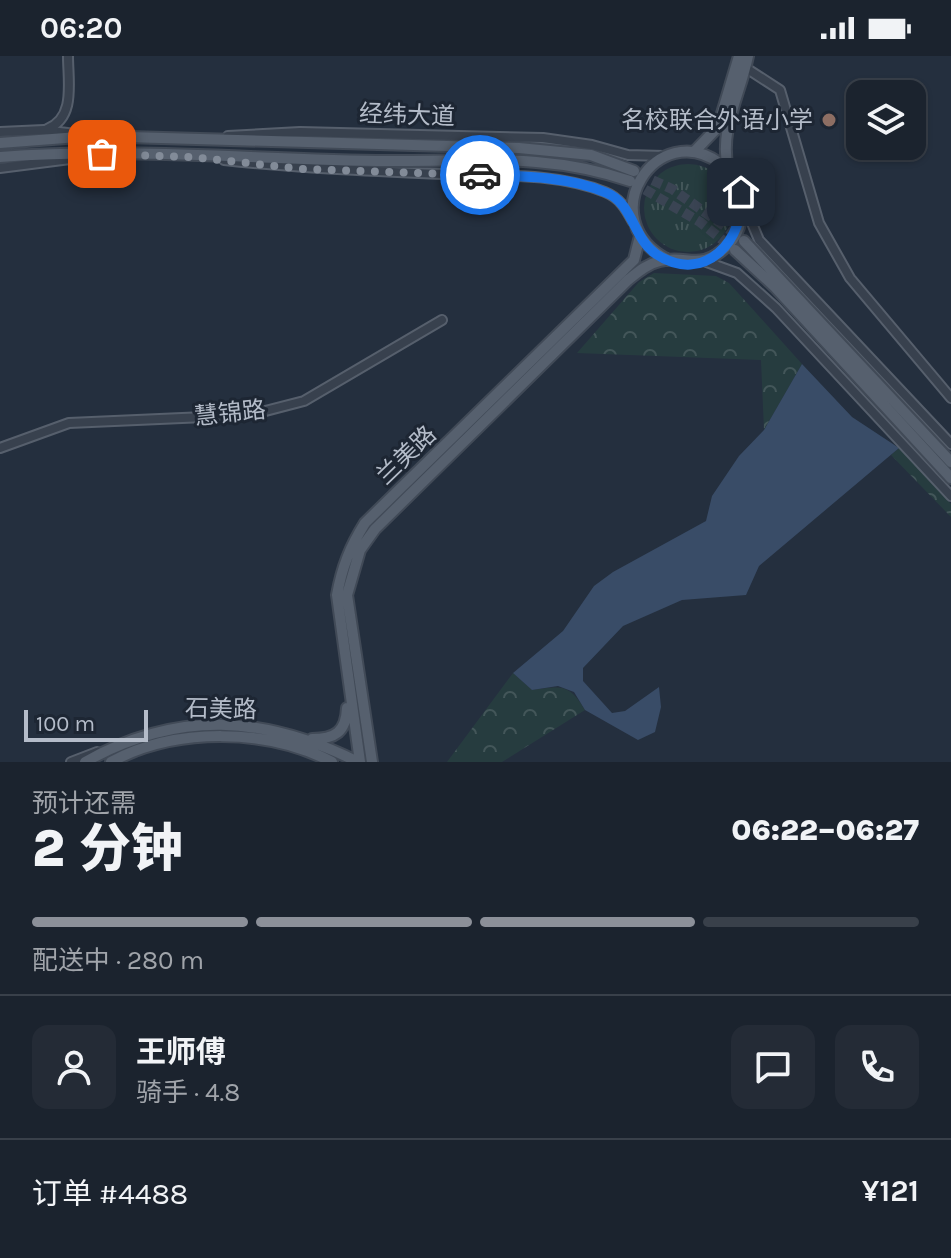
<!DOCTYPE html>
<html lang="zh">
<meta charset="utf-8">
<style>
:root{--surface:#1b232e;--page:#242b36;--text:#f1f3f6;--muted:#a0a4aa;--line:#39404a;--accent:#8c9099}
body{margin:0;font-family:Karla,"Noto Sans SC",sans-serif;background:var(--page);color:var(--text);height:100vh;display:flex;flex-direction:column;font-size:30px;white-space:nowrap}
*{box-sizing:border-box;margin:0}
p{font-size:26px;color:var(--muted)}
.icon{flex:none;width:44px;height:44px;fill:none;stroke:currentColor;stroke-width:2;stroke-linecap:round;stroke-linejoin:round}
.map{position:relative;height:706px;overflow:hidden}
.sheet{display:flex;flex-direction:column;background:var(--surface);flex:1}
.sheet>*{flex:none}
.buttons{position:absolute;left:846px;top:24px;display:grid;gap:16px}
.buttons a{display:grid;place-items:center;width:80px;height:80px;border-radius:16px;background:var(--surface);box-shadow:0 2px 6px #0004,0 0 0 2px var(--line);font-size:40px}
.scale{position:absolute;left:24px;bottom:20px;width:124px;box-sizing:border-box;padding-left:8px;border:4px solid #b4bcc9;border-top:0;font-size:22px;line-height:28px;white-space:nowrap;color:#b4bcc9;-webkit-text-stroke:6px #1d2633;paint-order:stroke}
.pin{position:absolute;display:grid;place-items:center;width:68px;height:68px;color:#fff;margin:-34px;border-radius:16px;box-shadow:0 4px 12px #0006}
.courier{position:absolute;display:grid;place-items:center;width:80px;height:80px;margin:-40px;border:6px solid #1a73e8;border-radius:50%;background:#fff;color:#222;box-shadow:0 2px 10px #0007}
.head em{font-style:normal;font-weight:800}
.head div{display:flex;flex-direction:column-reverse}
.head{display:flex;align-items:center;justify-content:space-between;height:136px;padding:0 32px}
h1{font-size:52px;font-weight:800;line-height:60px}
.bar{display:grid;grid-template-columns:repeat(4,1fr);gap:12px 8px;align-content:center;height:96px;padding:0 32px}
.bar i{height:10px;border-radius:6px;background:var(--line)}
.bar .active{background:var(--accent)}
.bar p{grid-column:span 4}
.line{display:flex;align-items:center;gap:20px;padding:0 32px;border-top:2px solid var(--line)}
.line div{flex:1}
.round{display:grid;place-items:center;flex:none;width:84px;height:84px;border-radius:16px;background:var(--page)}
.status{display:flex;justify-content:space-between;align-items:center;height:56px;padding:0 40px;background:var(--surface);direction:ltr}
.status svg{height:22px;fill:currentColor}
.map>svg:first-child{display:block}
</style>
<div class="status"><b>06:20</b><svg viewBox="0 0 49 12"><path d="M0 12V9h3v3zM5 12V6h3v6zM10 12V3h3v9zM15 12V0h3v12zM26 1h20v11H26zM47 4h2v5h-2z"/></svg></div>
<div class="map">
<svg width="951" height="706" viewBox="0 0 951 706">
<defs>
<pattern id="grass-tufts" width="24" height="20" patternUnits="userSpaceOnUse" patternTransform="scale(2)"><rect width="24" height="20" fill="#263c3f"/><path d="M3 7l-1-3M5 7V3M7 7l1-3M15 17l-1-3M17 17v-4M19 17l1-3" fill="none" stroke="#435659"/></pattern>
<pattern id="forest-crowns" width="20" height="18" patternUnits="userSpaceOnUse" patternTransform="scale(2)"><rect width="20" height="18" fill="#263c3f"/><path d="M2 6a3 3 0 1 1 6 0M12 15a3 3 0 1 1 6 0" fill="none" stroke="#435659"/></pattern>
</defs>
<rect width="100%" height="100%" fill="#242f3e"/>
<path fill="url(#grass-tufts)" d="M644 152a44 44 0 1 1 88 0a44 44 0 1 1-88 0Z"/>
<path fill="url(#forest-crowns)" d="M654 217 716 220 729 227 802 308 764 374 761 304 577 297 639 226Z
M899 392 951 448V461L891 399Z
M513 617 532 634C561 630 569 627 585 654L502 706H447Z"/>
<path fill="#394c67" d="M802 308 852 361 899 392 759 510 746 539 682 544 623 570 583 612V625L612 657 625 655 659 631 661 651 655 676 638 684 585 654 574 636 558 630 532 634 513 617 563 575 594 530 613 516 706 465 712 440 739 400 764 374Z"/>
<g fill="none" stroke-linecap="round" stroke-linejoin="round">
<path stroke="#3a4453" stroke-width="10" stroke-dasharray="10 5" stroke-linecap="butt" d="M639 118 672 133 740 181
M632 126 700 166 735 194"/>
<defs>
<path id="minor" d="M746 12 780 34 819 167 850 222 951 342
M47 73C76 62 68 26 68 0
M0 76 44 74 75 78
M228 80 300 76 543 82 592 89 628 99 664 100
M224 104C296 112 369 115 442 118 495 120 555 116 605 136 620 142 626 153 633 166
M0 112 78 102
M744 148 759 184 951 388
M704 205 737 217 776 252 951 440
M0 392 69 367 250 359 304 345 442 264
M71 706 97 696"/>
<path id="major" d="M0 87 91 80 519 92 591 99 634 115
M694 96 718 71 739 0
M0 101C129 91 260 104 389 105 475 106 546 96 630 125
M728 113C719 73 740 39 748 0
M744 185 951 406
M735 194 775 231 951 422
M312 683C335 683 346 676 347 652
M85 706C178 654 264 659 358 706
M111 706C176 671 267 672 332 706
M360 706 337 539C342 511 350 491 365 467L634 204 640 180
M372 706 347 539 360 494 375 473 628 224C638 216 647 208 660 205 688 198 700 217 728 189 741 176 745 155 741 138 738 125 731 115 721 108 657 60 590 163 668 204"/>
</defs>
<use href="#minor" stroke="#565f6c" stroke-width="12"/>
<use href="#major" stroke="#414a57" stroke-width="14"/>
<use href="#minor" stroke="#38414e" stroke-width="8"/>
<use href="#major" stroke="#56606e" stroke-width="10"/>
</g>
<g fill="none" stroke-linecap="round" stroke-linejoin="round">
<path stroke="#828b98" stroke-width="8" stroke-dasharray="0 14.4" d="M102 98 191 101 303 113 480 119"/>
<path stroke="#1a73e8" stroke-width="10" d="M480 119C520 120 569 120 607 137 633 148 633 182 656 198 704 230 746 184 741 136"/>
</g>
<circle fill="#8d6e63" stroke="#1d2633" stroke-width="3" cx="829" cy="64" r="8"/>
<g text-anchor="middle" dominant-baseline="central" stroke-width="6" stroke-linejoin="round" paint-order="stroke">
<g font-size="24" fill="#b4bcc9" stroke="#1d2633">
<text transform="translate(407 59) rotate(2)">经纬大道</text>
<text transform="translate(230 357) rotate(-6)">慧锦路</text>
<text transform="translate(406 399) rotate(-44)">兰美路</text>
<text transform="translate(221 653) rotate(1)">石美路</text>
</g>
<g font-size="24" fill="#b4bcc9" stroke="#1d2633" text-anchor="end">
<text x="813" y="64">名校联合外语小学</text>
</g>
</g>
</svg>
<div class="buttons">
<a><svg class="icon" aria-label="layers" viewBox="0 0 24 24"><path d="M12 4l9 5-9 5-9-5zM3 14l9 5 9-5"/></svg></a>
</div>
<div class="scale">100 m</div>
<div class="pin" style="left:102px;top:98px;background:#ea580c"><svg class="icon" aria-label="bag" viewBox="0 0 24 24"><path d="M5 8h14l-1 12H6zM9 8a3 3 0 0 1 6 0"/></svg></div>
<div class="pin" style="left:741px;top:136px;background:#1f2937"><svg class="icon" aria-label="home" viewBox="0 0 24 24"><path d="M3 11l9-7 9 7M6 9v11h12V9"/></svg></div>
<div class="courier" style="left:480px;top:119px"><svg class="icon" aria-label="car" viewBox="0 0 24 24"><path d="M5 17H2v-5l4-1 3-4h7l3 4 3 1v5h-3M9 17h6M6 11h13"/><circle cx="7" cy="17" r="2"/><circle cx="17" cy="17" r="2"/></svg></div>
</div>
<section class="sheet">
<div class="head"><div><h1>2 分钟</h1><p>预计还需</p></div><em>06:22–06:27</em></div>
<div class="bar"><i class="active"></i><i class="active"></i><i class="active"></i><i></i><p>配送中 · 280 m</p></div>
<div class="line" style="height:144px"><a class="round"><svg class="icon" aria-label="person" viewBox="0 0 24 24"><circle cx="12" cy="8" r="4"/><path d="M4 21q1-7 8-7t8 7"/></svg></a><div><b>王师傅</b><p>骑手 · 4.8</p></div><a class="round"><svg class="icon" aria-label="chat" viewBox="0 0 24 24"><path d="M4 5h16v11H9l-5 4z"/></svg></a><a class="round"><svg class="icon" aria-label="phone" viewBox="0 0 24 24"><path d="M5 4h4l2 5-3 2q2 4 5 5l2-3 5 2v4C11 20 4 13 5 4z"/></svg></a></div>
<div class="line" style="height:104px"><div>订单 #4488</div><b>¥121</b></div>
</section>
